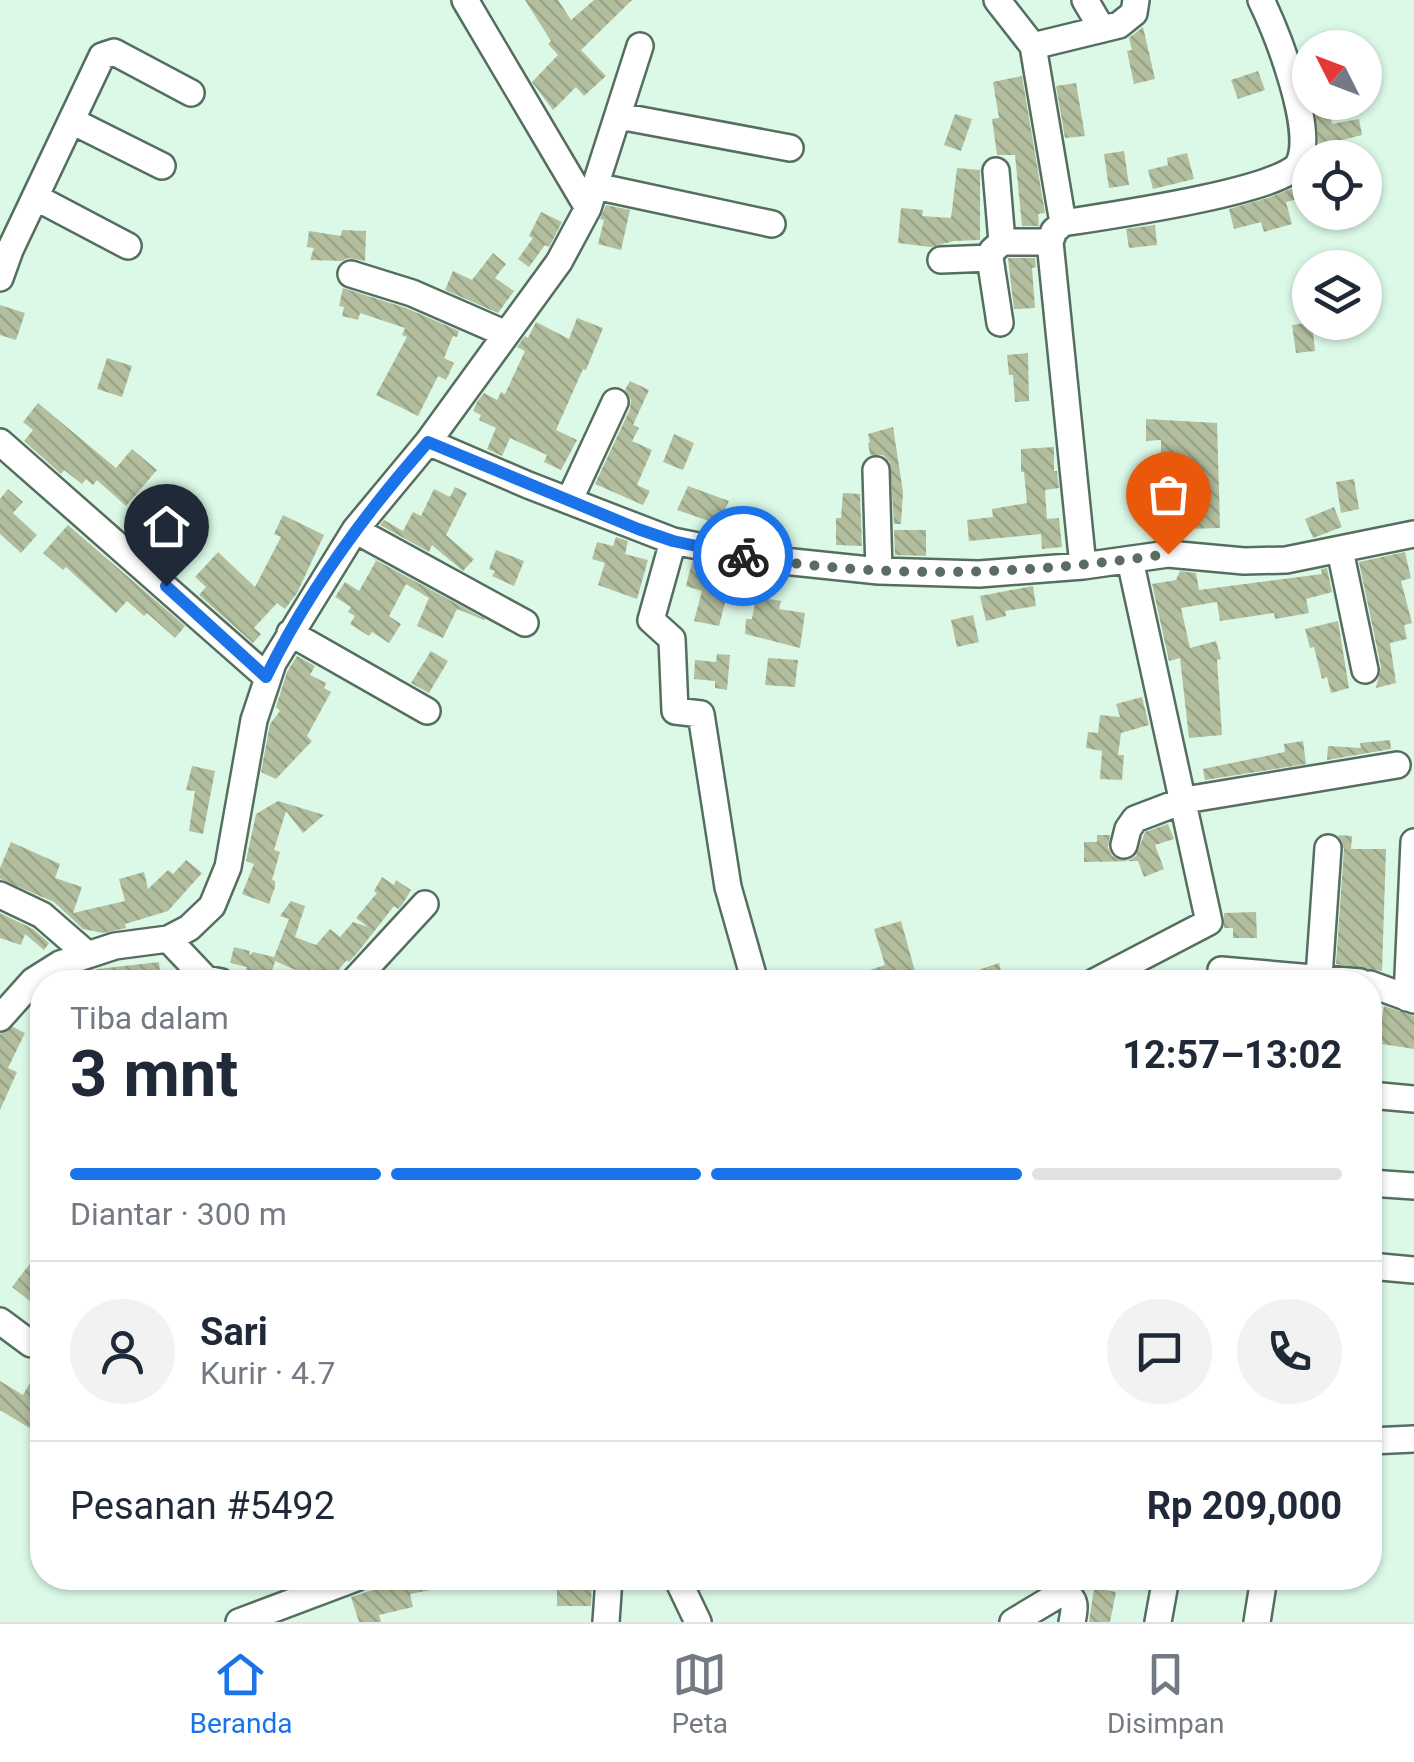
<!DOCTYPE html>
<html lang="id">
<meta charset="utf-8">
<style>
:root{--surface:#fff;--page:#f2f2f3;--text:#1f2937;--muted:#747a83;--line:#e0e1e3;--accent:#1a73e8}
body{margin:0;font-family:Roboto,sans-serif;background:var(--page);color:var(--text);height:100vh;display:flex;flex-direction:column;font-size:38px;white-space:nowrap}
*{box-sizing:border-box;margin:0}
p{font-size:32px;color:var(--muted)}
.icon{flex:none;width:55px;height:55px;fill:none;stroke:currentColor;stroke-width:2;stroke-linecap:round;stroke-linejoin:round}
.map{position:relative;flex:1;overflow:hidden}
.panel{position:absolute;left:30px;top:970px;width:1352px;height:620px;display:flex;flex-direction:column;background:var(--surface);border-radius:40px;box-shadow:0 2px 8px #0004}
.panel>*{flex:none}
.needle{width:65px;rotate:312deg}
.fabs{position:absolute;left:1292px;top:30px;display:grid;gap:20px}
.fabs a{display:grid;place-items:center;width:90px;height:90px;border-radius:50%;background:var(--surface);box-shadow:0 2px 8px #0004;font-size:50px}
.pin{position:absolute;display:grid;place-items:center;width:85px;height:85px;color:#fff;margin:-102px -42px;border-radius:50% 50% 50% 0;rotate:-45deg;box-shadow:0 0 10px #0007}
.pin .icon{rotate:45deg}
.courier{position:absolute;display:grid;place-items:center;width:100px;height:100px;margin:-50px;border:8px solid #1a73e8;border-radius:50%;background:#fff;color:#222;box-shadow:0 2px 12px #0007}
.head em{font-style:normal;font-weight:700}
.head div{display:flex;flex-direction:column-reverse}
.head{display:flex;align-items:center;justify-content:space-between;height:170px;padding:0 40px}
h1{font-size:65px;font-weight:700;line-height:75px}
.bar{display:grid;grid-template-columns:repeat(4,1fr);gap:15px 10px;align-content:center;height:120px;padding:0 40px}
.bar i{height:12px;border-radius:8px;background:var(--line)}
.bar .on{background:var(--accent)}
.bar p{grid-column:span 4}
.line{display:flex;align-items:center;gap:25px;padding:0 40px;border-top:2px solid var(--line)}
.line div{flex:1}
.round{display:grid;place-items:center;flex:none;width:105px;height:105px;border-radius:52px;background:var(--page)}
.dock{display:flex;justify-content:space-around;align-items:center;height:140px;border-top:2px solid var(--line);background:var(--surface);font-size:28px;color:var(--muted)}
.dock a{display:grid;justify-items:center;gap:5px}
.dock .on{color:var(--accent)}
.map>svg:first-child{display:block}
</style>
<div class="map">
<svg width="1414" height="1622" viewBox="0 0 1414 1622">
<defs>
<pattern id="building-back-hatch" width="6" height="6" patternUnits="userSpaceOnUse" patternTransform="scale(2.5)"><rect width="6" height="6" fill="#b2be9e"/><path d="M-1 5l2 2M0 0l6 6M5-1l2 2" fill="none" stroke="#98a388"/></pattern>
</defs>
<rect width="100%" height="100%" fill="#dcf9e7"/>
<path fill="url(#building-back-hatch)" d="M525 0H558L571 20 594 0H632L581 50 606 76 584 96 576 87 553 110 532 82 558 55 548 44 551 41Z
M1143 27 1155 79 1134 84 1127 51 1132 50 1129 38Z
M1258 71 1265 90 1238 99 1231 80Z
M1022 76 1045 213 1038 214 1039 226H1022L1015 155H997L992 119 999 118 993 82Z
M1076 83 1085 136 1065 138 1056 86Z
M1314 102H1328L1332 124 1359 119 1362 135 1319 146Z
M955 114 972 119 961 151 944 145Z
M1124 151 1129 185 1109 188 1104 154Z
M1187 153 1194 179 1153 189 1148 170 1168 165 1167 158Z
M957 168 980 170V240L954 241 931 247 898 243 901 208 923 210 922 216 951 218Z
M1306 178 1310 196 1286 202 1292 224 1264 232 1261 222 1234 229 1229 209 1268 198 1293 188Z
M606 205 630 210 621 250 598 244 604 220 600 219Z
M541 212 562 222 549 247 545 245 529 267 518 259 533 238 529 236Z
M1155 225 1157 245 1129 248 1126 229Z
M342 230 366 231 365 261 348 258 342 261 310 260 314 248 307 247 309 231 341 236Z
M493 253 506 264 495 278 514 291 498 313 445 290 453 271 472 280Z
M1008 258H1035L1036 267 1032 268 1035 308 1014 309Z
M343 288 406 308 459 331 457 337 453 336 444 358 454 363 446 380 438 376 418 416 376 395 407 337 402 335 405 328 360 313 358 320 342 316 344 307 339 306Z
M0 305 25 313 16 340 0 335Z
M577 318 603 328 586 370 583 369 556 430 577 440 561 470 544 462 547 455 510 438 502 456 487 449 496 428 479 420 481 415 473 411 477 402 484 393 497 400 501 392 505 394 525 351 517 347 525 336 528 338 536 322 569 339Z
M1312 322 1315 351 1296 353 1292 325Z
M1028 353 1029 401 1015 402 1013 375H1009L1007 355Z
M107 358 132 366 122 397 97 389Z
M630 381 649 390 633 425 639 428 632 441 652 450 637 485 650 491 643 505 595 484 630 409 631 400 625 390Z
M38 403 116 468 132 449 157 470 126 506 97 480 93 485 86 479 82 484 64 470 61 474 24 441 33 430 23 422Z
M1146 419 1217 423 1220 528 1185 529V525H1167V519H1148L1146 468H1161V440L1146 441Z
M893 427 903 492 901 524H894L890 462 883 455H870L868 443 870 442 868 434Z
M674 434 694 443 683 470 663 462Z
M1054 447V471H1057L1059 488 1045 490 1047 519 1059 518 1062 547 1042 549 1041 534 969 541 967 520 993 517 992 509 1027 503 1024 472H1021V449Z
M1354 479 1359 509 1341 513 1336 482Z
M688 486 729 501 718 524 677 510Z
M455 487 467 493 446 535 474 559 463 571 432 545 429 552 380 525 384 520 403 531 413 512 421 516 434 489 450 497Z
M8 489 23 502 13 513 37 535 21 553 0 534V499Z
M843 493 860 494 862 546 836 545V518H841Z
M1334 507 1342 527 1313 538 1305 519Z
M283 515 324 535 297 593 285 609 277 603 254 628 261 634 253 643 199 595 206 587 195 577 218 552 255 587 281 537 274 534Z
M68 525 185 626 175 638 147 613 144 616 127 601 116 613 66 567 63 570 43 553Z
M894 530H926V556L895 555Z
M616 537 628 541 625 554 648 560 637 599 598 585 605 563 592 559 597 542 613 546Z
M496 550 524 561 514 586 492 576 495 571 489 569Z
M1405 552 1411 578 1401 581 1412 623 1404 625 1407 639 1390 643 1396 683 1376 688 1381 667 1359 562Z
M372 558 485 619 484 620 457 609 443 638 417 626 429 598 406 584 389 616 401 624 389 643 372 632 369 636 350 624 355 616 348 612 351 607 335 597 345 582 359 591 376 561Z
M692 562 732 576 719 626 694 621 702 591 686 586Z
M1327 568 1332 592 1306 599 1309 613 1275 619 1274 613 1220 621 1217 602 1181 608 1190 648 1216 641 1221 659 1217 660 1222 735 1189 738 1180 658 1169 661 1152 584 1176 580 1180 571 1196 573 1199 590 1322 574 1321 569Z
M1033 586 1036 606 1005 611 1006 616 986 621 980 596Z
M756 597 781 601 779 609 805 613 800 648 745 634 746 619H752Z
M973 615 979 642 957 647 951 620Z
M1338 621 1349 688 1331 693 1327 677 1322 679 1314 647 1310 648 1305 629Z
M431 651 448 661 429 693 411 683Z
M717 654 730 655 727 690 715 688V681L694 679 695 660 716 662Z
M297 656 315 666 310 675 326 683 324 688 331 692 307 736 312 741 276 779 261 772 270 724 280 711 276 707 287 672Z
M768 658 798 660 795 687 765 685Z
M1142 697 1149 725 1121 733 1118 755H1124L1122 780 1100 779 1102 751 1086 748 1088 732 1098 733 1100 715 1120 717 1116 704Z
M1390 740 1391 749 1327 760 1328 746 1361 748 1360 743Z
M1303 741 1306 764 1205 780 1203 769 1285 752 1284 744Z
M192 766 215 771 203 834 189 831 195 791 186 790Z
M278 801 324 815 303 833 286 811 274 850 280 852 272 880 275 881V887L269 904 242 894 254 864 246 861 256 814Z
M1168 824 1174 839 1155 845 1164 869 1144 877 1138 861 1084 862V842H1097V835H1110L1108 848 1112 856 1128 861 1136 856 1145 832Z
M1338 835 1352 836 1351 849H1386L1382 971 1336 964 1344 849Z
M11 842 60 864 55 878 82 887 73 913 125 901 119 879 144 872 148 889 168 870 173 874 186 860 202 873 168 911 125 924 126 928 103 933 83 929 54 902 0 879V868Z
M382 877 394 885 396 880 411 890 402 905 398 909 394 906 358 952 349 962 347 960 328 982 312 969 307 975 275 961 269 982H256L243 979 247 967 230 963 234 947 250 951 249 956 253 952 274 957 289 919 280 916 291 901 305 906 295 937 316 945 330 929 340 937 353 922 368 927 356 918 377 893 374 891Z
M1256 912 1257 938H1233V928H1224V913Z
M0 913 33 929 49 943 44 950 25 934 21 945 0 938Z
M901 921 918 982H839V980L885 965 874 929Z
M159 962 161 982H88L86 973 98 969Z
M999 963 1004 982H949V980Z
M1384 1006 1414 1016V1049L1382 1044 1383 1041 1378 1040Z
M13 1027 25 1033 8 1068 17 1072 0 1110V1034Z
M42 1248V1297L36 1306 12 1287Z
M33 1377 42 1383V1422L36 1432 0 1410V1381L23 1395Z
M377 1578H433L435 1589 410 1594 413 1607 379 1615 381 1622H359L351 1597 379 1588Z
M557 1582H592L591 1606H557Z
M1094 1588 1116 1592 1110 1622H1089Z"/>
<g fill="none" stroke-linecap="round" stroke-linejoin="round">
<defs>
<path id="minor" d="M465 0 588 208
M997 0 1033 46
M1085 0 1102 29
M619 116 790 148
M72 121 162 166
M996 171 1002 242H1050
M595 186 772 224
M35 197 128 246
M1063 223 1033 46 1119 25 1134 13 1136 0
M941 260 990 258
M351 274 412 293 506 334
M0 278 10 250 102 56 114 52 191 93
M1000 323 990 258 992 251 1002 242
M0 442 267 677
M428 442 528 485 673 541 764 559 879 571 979 574 1083 566 1168 554 1244 561 1286 560 1414 534
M876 470 879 571
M569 501 615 402
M355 530 525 623
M673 541 651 620 672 639 675 711 701 714 728 887 753 975
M1340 550 1365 670
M1083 566 1050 242 1054 231 1063 223C1101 217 1285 191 1299 163 1315 129 1277 33 1261 0
M290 633 427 711
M1124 845 1128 829 1135 819 1185 800 1397 765
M0 895 42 915 88 955
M168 939 206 979 221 982
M1221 970 1360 982
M1319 977 1328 848
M353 982 425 904
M1094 982 1209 922 1130 560
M1370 984 1414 1000
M1407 998 1414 842
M0 1018 33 981 60 964 115 946 168 939 189 928 212 906 228 867 254 720 273 663 355 530 428 442 559 262 588 208 640 46
M1370 1095 1414 1099
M1370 1183 1414 1186
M1370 1266 1414 1270
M0 1321 31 1344
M1370 1441 1414 1439
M677 1578 698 1622
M239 1622 356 1578
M606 1622 609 1578
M1013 1622 1063 1592C1077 1599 1075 1608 1072 1622
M1158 1622 1166 1578
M1257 1622 1264 1578"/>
</defs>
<use href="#minor" stroke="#556e5f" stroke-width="30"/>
<use href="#minor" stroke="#fff" stroke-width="25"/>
</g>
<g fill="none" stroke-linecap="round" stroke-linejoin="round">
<path stroke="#5b6c61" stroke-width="10" stroke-dasharray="0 18" d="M743 556C888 580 1024 575 1168 554"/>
<path stroke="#1a73e8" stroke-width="12" d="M166 586 266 677C308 591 365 513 428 442L638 529 673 541 743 556"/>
</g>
</svg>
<div class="fabs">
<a><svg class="needle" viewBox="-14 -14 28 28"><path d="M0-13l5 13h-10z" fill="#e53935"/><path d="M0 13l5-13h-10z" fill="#747a83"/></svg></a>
<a><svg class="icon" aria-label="locate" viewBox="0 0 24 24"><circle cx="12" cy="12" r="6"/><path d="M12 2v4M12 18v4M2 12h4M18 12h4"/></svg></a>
<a><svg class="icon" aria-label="layers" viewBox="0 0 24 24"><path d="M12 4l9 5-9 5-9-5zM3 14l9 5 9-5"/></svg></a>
</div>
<div class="pin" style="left:1168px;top:554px;background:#ea580c"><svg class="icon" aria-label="bag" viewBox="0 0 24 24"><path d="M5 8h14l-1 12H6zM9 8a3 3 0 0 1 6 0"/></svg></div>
<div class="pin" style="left:166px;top:586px;background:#1f2937"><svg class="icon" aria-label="home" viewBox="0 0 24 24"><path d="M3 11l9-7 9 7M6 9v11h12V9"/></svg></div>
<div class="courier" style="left:743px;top:556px"><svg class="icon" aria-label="bike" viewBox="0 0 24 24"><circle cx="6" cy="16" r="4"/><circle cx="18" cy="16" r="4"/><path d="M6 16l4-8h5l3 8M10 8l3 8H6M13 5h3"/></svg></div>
<section class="panel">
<div class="head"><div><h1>3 mnt</h1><p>Tiba dalam</p></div><em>12:57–13:02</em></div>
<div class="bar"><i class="on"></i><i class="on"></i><i class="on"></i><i></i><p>Diantar · 300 m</p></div>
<div class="line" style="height:180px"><a class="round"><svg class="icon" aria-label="person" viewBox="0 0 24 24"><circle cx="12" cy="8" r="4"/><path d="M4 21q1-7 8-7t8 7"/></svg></a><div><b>Sari</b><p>Kurir · 4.7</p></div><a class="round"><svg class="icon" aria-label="chat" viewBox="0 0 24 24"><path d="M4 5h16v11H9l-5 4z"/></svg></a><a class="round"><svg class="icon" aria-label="phone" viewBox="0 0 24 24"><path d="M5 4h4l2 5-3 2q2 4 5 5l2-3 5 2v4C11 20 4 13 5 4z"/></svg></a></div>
<div class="line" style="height:130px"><div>Pesanan #5492</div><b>Rp 209,000</b></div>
</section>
</div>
<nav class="dock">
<a class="on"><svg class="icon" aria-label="home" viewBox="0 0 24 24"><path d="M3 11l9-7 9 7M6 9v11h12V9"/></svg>Beranda</a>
<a><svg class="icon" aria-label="map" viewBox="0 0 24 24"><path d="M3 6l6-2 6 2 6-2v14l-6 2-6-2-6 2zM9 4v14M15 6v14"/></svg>Peta</a>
<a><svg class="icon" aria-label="saved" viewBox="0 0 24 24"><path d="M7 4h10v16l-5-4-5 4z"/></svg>Disimpan</a>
</nav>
